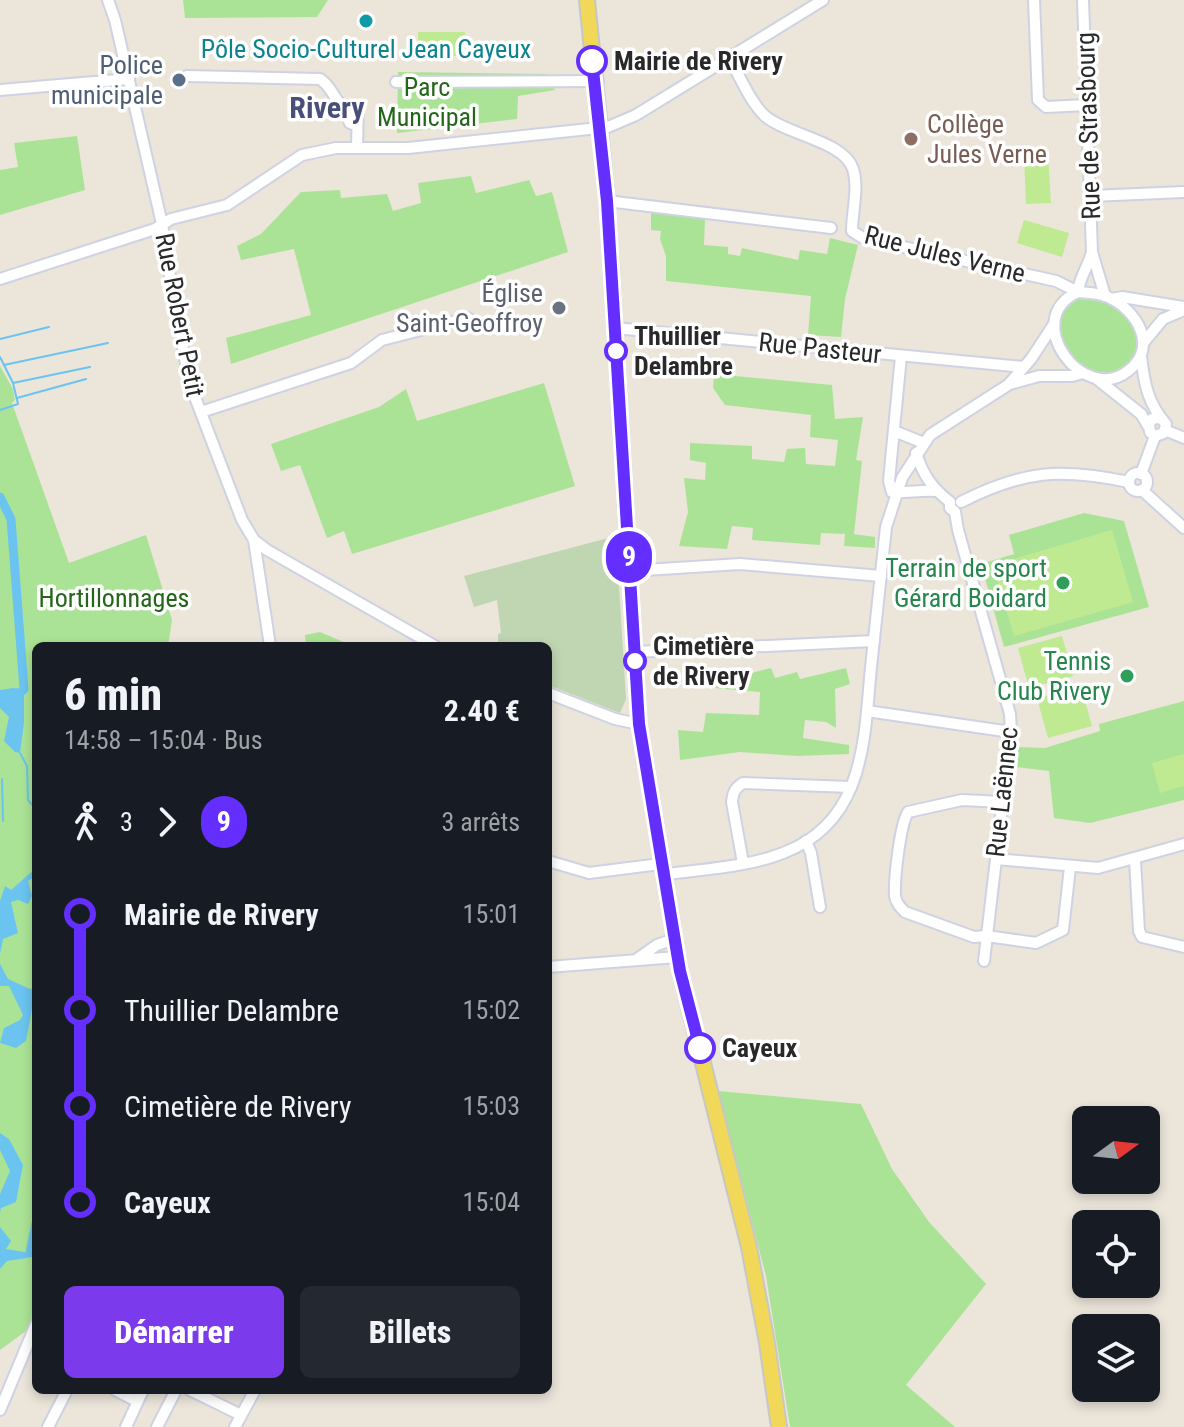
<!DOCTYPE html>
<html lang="fr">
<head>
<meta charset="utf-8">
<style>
	:root { --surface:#171b24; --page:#242831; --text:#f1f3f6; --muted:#9ea1a6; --accent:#7c3aed }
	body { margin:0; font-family:"Roboto Condensed",sans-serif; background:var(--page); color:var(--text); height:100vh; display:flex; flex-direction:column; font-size:30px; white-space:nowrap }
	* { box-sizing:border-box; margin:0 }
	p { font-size:26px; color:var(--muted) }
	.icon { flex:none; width:44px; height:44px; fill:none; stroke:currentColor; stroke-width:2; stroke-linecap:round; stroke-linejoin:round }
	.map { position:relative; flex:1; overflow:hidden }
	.panel { position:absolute; left:32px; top:642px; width:520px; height:752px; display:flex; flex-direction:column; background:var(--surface); border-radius:12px; box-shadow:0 4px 12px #0003 }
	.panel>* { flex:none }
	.badge { padding:0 16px; border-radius:26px; font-size:28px; line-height:52px }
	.needle { width:52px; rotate:75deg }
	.buttons { position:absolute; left:1072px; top:1106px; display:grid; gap:16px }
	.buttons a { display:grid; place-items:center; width:88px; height:88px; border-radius:12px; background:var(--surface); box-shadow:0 4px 12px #0003; font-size:40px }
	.map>.badge { position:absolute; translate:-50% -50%; box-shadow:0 0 0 4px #fff }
	.legs { display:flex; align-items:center; gap:12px; height:88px; padding:0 32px; font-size:26px }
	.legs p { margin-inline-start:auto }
	.headline { display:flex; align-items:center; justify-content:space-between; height:136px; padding:0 32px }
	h1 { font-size:44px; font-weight:800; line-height:60px }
	.action { display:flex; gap:16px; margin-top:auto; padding:16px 32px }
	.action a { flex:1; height:92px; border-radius:12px; background:var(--accent); color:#fff; font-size:32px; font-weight:800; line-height:92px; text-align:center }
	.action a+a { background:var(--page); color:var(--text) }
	ul { padding:0 32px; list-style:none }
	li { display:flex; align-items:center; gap:28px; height:96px; font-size:30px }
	li i { display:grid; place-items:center; width:12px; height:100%; margin:0 10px; background:currentColor }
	li i::after { content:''; width:20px; height:20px; margin:-10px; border:6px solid; border-radius:50%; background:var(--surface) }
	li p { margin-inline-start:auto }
	li:first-child i { background:linear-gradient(#0000 50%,currentColor 0) }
	li:last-child i { background:linear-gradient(currentColor 50%,#0000 0) }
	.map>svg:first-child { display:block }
	.green { fill:#abe396 }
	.cemetery { fill:#c0d5b1 }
	.pitch { fill:#bfea91 }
	.water { fill:#6bc4ef }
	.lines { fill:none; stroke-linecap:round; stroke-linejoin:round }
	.stream { stroke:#6bc4ef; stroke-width:2 }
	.canal { stroke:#6bc4ef; stroke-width:9 }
	.minor-casing { stroke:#cfd2e2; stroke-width:14 }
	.major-casing { stroke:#c7c7c7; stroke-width:18 }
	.minor { stroke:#fff; stroke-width:10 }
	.major { stroke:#f1d859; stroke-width:14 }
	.line-1-casing { stroke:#fff; stroke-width:18 }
	.line-1 { stroke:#642efe; stroke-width:12 }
	.culture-dot { fill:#0f9aa8; stroke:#fff; stroke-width:3 }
	.stop-1-dot { fill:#fff; stroke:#642efe; stroke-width:4 }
	.service-dot { fill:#5c6f8a; stroke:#fff; stroke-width:3 }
	.education-dot { fill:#8d6e63; stroke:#fff; stroke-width:3 }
	.worship-dot { fill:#6b7280; stroke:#fff; stroke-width:3 }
	.leisure-dot { fill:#2e9e5b; stroke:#fff; stroke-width:3 }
	.labels { text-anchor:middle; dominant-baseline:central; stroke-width:7; stroke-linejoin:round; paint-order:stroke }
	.culture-label { font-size:26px; fill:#0d838f; stroke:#fff }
	.stop-label { font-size:26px; font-weight:bold; fill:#292929; stroke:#fff; text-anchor:start }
	.service-label { font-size:26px; fill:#4e5e75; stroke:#fff; text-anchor:end }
	.park-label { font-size:26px; fill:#246619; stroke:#fff }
	.education-label { font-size:26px; fill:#785e54; stroke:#fff; text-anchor:start }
	.street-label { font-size:26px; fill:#292929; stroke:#fff }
	.worship-label { font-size:26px; fill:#5b616d; stroke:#fff; text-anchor:end }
	.leisure-label { font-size:26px; fill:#27864d; stroke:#fff; text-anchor:end }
	.quarter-label { font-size:30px; font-weight:bold; fill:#494f79; stroke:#fff }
</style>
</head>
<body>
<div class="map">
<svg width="1184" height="1427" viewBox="0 0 1184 1427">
	<rect width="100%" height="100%" fill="#ebe5da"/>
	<g class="green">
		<polygon points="183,0 328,0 317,17 185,18"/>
		<polygon points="398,72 547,74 555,90 518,96 517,119 397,133"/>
		<polygon points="77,136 85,190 0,215 0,170 18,167 14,143"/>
		<polygon points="471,176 476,193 529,180 536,196 552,192 568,252 231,364 226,338 311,315 294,249 241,260 237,246 261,234 301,192 340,190 341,198 387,194 393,211 421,203 418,183"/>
		<polygon points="651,211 705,218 704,245 728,247 728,254 740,256 742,248 798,260 800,250 827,254 830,238 858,245 845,299 841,337 808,335 811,296 666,281 666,256 660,239 661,231 651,230"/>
		<path d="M 1079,299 C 1106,299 1142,313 1137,347 C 1136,354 1135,358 1130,363 C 1095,401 1025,329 1079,299 Z"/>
		<polygon points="0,366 13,389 15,400 12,403 69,563 146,535 172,620 168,646 36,646 36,1311 26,1331 0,1350"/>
		<polygon points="714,374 832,385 835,419 863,417 856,460 862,461 854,534 875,537 875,548 844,546 845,534 821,533 820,545 752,540 753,528 732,526 727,549 679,546 688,512 684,478 705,480 706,463 690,460 690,443 752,446 752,459 784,462 787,449 805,448 806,464 835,466 838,440 810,437 811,415 725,405 713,388"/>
		<polygon points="544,383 575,486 352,554 344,531 327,538 300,465 281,471 271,444 379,407 406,389 417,421"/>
		<polygon points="1084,513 1124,521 1149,607 1004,647 981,564 1014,554 1009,535"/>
		<polygon points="320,632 353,646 306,646 305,635"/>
		<polygon points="746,668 748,674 771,668 775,678 797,672 800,679 846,668 850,684 835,689 836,728 826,722 805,720 803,738 849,745 849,754 797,756 740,752 680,760 678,730 703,732 706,713 759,715 760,692 714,688 705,673 720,674"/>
		<polygon points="1184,701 1184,800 1090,823 1054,818 1049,771 1016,767 1018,747 1045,748 1100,731 1099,724"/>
		<polygon points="718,1091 861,1104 892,1169 929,1222 986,1284 906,1385 955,1427 790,1427 766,1276"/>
	</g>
	<polygon class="cemetery" points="616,536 626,699 620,713 548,685 548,646 498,646 498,634 501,633 497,600 474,607 464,576"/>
	<g class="pitch">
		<polygon points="418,32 465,32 464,56 418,56"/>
		<polygon points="1048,155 1051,203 1026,204 1024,156"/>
		<polygon points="1024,220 1069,233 1062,257 1017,243"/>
		<polygon points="1112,530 1133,602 1014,636 993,565"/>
		<polygon points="1062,636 1073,676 1029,688 1018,648"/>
		<polygon points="1081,687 1092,726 1048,738 1037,698"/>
		<polygon points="1184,754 1184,786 1160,793 1152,763"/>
	</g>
	<g class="water">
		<polygon points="13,688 24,689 24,722 20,753 15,752 4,741 9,717 0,708 0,690"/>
		<polygon points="36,868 36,876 28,881 32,896 28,904 18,900 11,902 18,933 3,939 0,954 0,901 5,886 11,890"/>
		<polygon points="0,964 8,979 30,989 36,987 26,1041 16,1048 0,1043 4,1028 20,1020 23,1015 9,986 0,986"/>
		<polygon points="0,1133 9,1139 23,1165 16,1202 1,1208 0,1213 0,1194 10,1171 0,1150"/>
		<polygon points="0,1227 11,1241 6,1249 30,1253 27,1258 7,1261 0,1269"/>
	</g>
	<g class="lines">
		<g class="stream">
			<polyline points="0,339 49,327"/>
			<polyline points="0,357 13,383 18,404 0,410"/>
			<polyline points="4,365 108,343"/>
			<polyline points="13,383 90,367"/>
			<polyline points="17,398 86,379"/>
			<polyline points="20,753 27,766 28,800 34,807"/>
			<polyline points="2,779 3,821"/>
		</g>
		<g class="canal">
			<polyline points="0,497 11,519 24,689 18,695 0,695"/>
			<polyline points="30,1253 36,1223"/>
		</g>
		<g class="minor-casing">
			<g id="minor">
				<polyline points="108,0 115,20 162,224 174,303 190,384 242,520 254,540 267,550 435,646"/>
				<polyline points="1034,0 1038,100 1046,107 1087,105"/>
				<polyline points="1083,0 1092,252"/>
				<path d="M 729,58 C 740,76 750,102 765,116 C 787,135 844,141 853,169 C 859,188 852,211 852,231 L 863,238 L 1056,281 L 1078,292 C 1079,278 1088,267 1092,252 L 1105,296"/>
				<path d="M 187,76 L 320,79 C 331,86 333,97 342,106"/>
				<polyline points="396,82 598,81"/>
				<polyline points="0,90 129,79"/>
				<polyline points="357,147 358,106 342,106 350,123 357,126"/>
				<polyline points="1091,196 1184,192"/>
				<polyline points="607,201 831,228"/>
				<polyline points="0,279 155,229 171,219 227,205 302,155 336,148 408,148 608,127 636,115 823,0"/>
				<path d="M 1078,292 C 1088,293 1099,293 1108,297 C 1137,310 1159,347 1128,371 C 1083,406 1019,319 1078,292 Z"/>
				<polyline points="1112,299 1122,297 1184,307"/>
				<polyline points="615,328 1024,367"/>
				<polyline points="1144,342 1163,319 1184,310"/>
				<path d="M 901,356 L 889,481 L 892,492 C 906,493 921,490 936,491"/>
				<path d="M 1141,356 C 1144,383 1148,404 1166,424 L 1164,433 L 1155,436 L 1150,432 L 1149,424 L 1152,419 L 1158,418"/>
				<polyline points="1097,379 1141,414 1148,426"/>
				<polyline points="1010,384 1039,376 1072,376 1083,373"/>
				<polyline points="201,412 351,363 382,340 468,318"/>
				<polyline points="1165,430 1184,438"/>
				<polyline points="894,431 924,443"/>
				<path d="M 916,453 C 923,475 932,488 950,502 L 950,508 L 955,512"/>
				<circle cx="1138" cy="482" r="9"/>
				<polyline points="1141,474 1155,436"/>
				<polyline points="1142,490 1184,528"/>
				<path d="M 961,502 C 1024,470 1060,468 1129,482"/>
				<polyline points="955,512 958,530 1010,714 1011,732 984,961"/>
				<polyline points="254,540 270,646"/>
				<polyline points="629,571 740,564 881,576"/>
				<polyline points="634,652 874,641"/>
				<polyline points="548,693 615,719 639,724"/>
				<polyline points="867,711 1011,732"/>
				<path d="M 1003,802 L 962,800 L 908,812 C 900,825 894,879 895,896 C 896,903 900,907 905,912 L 974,937 L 987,936 L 1036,943 L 1063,930 L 1070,867"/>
				<polyline points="806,841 811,853 820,907"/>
				<polyline points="996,859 1098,868 1184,844"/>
				<polyline points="1135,860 1139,931 1142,937 1184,947"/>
				<polyline points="548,861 589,873 660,864"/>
				<path d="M 743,863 L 732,802 C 733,792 735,788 743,783 L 851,787"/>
				<path d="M 662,875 C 701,869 745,868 783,853 C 865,822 864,741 871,667 C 876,620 881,574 886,527 L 902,478 L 930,435 L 1008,385 L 1031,359 L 1054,324"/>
				<polyline points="637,959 657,945 674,939"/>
				<polyline points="548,967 677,957"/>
				<polyline points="115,1390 137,1401"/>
				<polyline points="190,1390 241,1415"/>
				<polyline points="0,1410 36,1324"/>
				<polyline points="48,1427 67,1390"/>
				<polyline points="126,1427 143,1390"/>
				<polyline points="157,1427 176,1390"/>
				<polyline points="235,1427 255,1390"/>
			</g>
		</g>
		<g class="major-casing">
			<polyline id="major" points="587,0 607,201 639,724 680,971 749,1247 767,1343 779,1427"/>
		</g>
		<use href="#minor" class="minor"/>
		<use href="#major" class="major"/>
	</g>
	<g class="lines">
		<g class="line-1-casing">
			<polyline id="line-1" points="592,61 607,201 639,724 680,971 700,1048"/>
		</g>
		<use href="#line-1" class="line-1"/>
	</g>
	<circle class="culture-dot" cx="366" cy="21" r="8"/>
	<g class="stop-1-dot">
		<circle cx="592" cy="61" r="14"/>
		<circle cx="616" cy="351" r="10"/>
		<circle cx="635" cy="661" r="10"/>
		<circle cx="700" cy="1048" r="14"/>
	</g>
	<circle class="service-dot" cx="179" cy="80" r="8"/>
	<circle class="education-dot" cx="911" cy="139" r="8"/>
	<circle class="worship-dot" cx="559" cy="308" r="8"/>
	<g class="leisure-dot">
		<circle cx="1063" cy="583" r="8"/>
		<circle cx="1127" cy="676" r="8"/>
	</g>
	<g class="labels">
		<g class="culture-label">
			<text x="366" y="49">Pôle Socio-Culturel Jean Cayeux</text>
		</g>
		<g class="stop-label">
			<text x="614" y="61">Mairie de Rivery</text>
			<text x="634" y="336">Thuillier<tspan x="634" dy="30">Delambre</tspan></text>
			<text x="653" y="646">Cimetière<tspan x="653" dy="30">de Rivery</tspan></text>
			<text x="722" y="1048">Cayeux</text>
		</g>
		<g class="service-label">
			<text x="163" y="65">Police<tspan x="163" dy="30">municipale</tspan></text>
		</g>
		<g class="park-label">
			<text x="427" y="87">Parc<tspan x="427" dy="30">Municipal</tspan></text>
			<text x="114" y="598">Hortillonnages</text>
		</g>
		<g class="education-label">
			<text x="927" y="124">Collège<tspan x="927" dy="30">Jules Verne</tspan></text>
		</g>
		<g class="street-label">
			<text transform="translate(1088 126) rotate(-92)">Rue de Strasbourg</text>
			<text transform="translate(945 254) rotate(14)">Rue Jules Verne</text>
			<text transform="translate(180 315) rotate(79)">Rue Robert Petit</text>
			<text transform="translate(820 348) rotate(6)">Rue Pasteur</text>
			<text transform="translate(1002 792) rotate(-84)">Rue Laënnec</text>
		</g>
		<g class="worship-label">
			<text x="543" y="293">Église<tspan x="543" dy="30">Saint-Geoffroy</tspan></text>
		</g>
		<g class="leisure-label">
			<text x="1047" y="568">Terrain de sport<tspan x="1047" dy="30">Gérard Boidard</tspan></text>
			<text x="1111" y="661">Tennis<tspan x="1111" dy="30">Club Rivery</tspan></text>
		</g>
		<g class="quarter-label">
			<text x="327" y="107">Rivery</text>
		</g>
	</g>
</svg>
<div class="buttons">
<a><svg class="needle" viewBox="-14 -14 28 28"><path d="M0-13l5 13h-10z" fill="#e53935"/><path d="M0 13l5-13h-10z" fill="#9ea1a6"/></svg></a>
<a><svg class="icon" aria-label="locate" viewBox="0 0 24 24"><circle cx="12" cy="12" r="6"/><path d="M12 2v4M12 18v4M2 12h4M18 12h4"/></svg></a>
<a><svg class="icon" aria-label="layers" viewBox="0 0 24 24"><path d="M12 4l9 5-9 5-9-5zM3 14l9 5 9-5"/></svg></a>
</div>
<b class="badge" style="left:629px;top:557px;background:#642efe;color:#fff">9</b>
<section class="panel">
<div class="headline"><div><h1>6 min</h1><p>14:58 – 15:04 · Bus</p></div><b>2.40 €</b></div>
<div class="legs"><svg class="icon" aria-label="walk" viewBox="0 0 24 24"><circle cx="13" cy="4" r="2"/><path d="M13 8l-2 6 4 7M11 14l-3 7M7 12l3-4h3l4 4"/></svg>3<svg class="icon" aria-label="forward" viewBox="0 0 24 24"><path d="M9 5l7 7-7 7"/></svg><b class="badge" style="background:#642efe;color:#fff">9</b><p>3 arrêts</p></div>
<ul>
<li><i style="color:#642efe"></i><b>Mairie de Rivery</b><p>15:01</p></li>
<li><i style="color:#642efe"></i><span>Thuillier Delambre</span><p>15:02</p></li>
<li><i style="color:#642efe"></i><span>Cimetière de Rivery</span><p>15:03</p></li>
<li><i style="color:#642efe"></i><b>Cayeux</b><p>15:04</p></li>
</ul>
<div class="action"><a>Démarrer</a><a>Billets</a></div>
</section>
</div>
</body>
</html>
